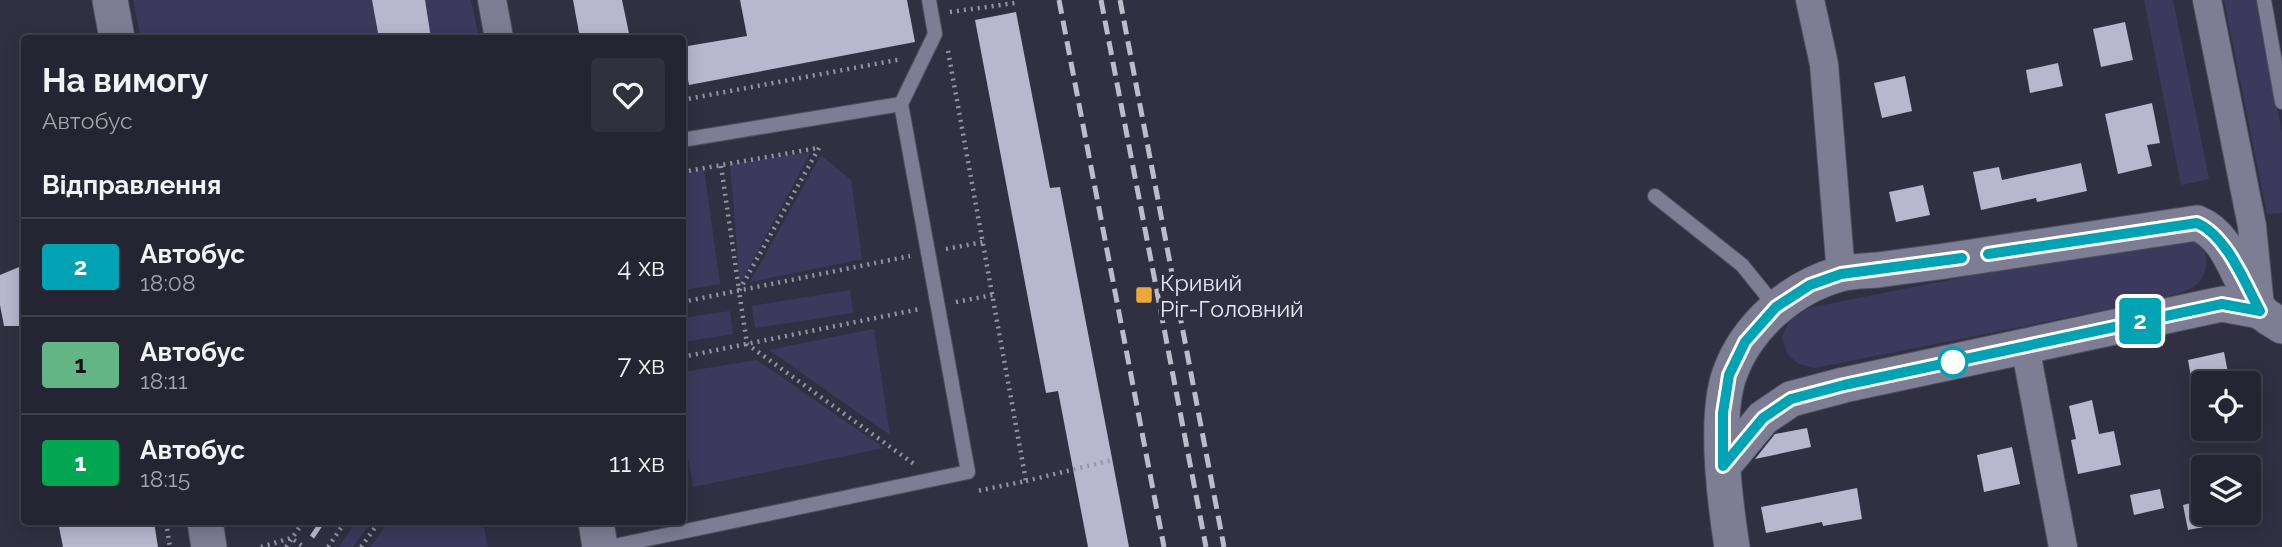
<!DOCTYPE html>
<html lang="uk">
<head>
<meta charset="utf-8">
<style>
	:root { --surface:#242432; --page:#30303e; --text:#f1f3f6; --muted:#a3a4ac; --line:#41414d }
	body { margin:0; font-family:Raleway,sans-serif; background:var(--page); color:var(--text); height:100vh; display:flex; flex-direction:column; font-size:26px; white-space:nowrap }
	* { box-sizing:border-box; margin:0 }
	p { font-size:23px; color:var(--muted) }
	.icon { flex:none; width:38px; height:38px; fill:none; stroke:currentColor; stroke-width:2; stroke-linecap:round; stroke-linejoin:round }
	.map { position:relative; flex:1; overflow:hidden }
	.side { position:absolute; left:21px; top:35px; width:665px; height:490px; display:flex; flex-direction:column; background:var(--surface); border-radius:7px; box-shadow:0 4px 18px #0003,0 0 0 2px var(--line) }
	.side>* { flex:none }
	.badge { padding:0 14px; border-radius:5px; font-size:24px; line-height:46px }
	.buttons { position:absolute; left:2191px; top:371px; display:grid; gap:14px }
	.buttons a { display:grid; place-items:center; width:70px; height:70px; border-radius:7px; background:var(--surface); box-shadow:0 4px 18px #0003,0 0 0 2px var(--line); font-size:35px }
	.map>.badge { position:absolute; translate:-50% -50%; box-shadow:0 0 0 4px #fff }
	h2 { padding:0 21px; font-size:26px; line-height:63px }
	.round { display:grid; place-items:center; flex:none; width:74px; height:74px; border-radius:7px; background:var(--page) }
	.overview { display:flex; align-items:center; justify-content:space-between; height:119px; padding:0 21px }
	h1 { font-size:33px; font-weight:700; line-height:52px }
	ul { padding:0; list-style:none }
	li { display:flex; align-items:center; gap:21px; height:98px; padding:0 21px; border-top:2px solid var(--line) }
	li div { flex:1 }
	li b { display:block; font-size:26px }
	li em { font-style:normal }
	li .badge { min-width:77px; font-weight:700; text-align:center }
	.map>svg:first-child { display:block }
	.green { fill:#3b3a5d }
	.building { fill:#b7b7ce }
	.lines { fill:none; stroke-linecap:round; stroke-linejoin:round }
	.service-casing { stroke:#4e4f5e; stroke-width:16 }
	.minor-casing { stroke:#4e4f5e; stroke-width:30 }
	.tertiary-casing { stroke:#4e4f5e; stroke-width:37 }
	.path { stroke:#9495a3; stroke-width:4.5; stroke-dasharray:2 5; stroke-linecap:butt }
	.service { stroke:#7d7d93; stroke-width:14 }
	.minor { stroke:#7d7d93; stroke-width:28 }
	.tertiary { stroke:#7d7d93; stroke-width:35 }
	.rail { stroke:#bcbdcb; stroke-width:5; stroke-dasharray:14 7; stroke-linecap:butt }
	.line-casing { stroke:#fff; stroke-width:16 }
	.line { stroke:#00a3b4; stroke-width:10 }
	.poi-dot { fill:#eda83b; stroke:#303042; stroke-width:2.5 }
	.stop-dot { fill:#fff; stroke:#00a3b4; stroke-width:3.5 }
	.labels { text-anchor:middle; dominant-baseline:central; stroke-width:7; stroke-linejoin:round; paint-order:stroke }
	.poi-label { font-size:23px; fill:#e9eaf6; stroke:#303042; text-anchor:start }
</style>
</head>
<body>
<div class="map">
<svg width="2282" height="547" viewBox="0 0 2282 547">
	<rect width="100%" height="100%" fill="#303042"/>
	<g class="green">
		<polygon points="133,0 471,0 479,38 141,38"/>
		<polygon points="2144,0 2173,0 2209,179 2181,185"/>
		<polygon points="2224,0 2256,0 2282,133 2282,213 2267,214"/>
		<polygon points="811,152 740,284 730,164"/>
		<polygon points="821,155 851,180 862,259 750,282"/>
		<polygon points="704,169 720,284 683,290 683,172"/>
		<path d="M 2160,238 C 2170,238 2185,237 2194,241 C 2211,248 2209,274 2197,284 C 2189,291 2175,294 2165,298 L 1815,368 L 1798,364 L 1787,353 L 1782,337 L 1789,321 L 1808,308 Z"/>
		<polygon points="850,290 853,313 755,328 752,306"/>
		<polygon points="730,311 733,334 683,342 683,318"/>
		<polygon points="874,329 890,435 769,350 873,329"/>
		<polygon points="757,360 884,448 693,487 686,445 683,445 683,372"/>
		<polygon points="356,522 371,522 353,547 339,547"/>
		<polygon points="389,522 483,522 488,547 370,547"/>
	</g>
	<g class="building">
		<polygon points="372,0 425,0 431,38 379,38"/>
		<polygon points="573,0 622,0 630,38 580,38"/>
		<polygon points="740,0 907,0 915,42 689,85 682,47 747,36"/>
		<polygon points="1016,12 1050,188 1060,187 1129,547 1088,547 1058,391 1046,393 975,20"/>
		<polygon points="2125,22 2133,60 2101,67 2093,29"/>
		<polygon points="2058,63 2063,86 2030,93 2026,70"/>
		<polygon points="1905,76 1912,111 1882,118 1874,83"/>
		<polygon points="2152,103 2160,143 2147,145 2152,166 2118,174 2105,114"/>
		<polygon points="2081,163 2087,191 2037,202 2036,198 1981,210 1973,172 1999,167 2002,180"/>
		<polygon points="1923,185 1930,215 1896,222 1889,192"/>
		<polygon points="24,265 24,326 4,326 0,305 0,275"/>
		<polygon points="2224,352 2230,383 2192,383 2188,360"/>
		<polygon points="2092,400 2099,434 2114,431 2121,465 2078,474 2071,440 2076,439 2069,406"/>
		<polygon points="1807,428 1811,447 1755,459 1775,434"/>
		<polygon points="2012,447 2020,484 1984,492 1977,455"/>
		<polygon points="1857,488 1862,519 1823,526 1822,522 1766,533 1761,507"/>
		<polygon points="2160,489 2164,508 2134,515 2130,495"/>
		<polygon points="2203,500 2203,513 2206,513 2209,526 2188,530 2183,505"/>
		<polygon points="58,522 154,522 158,547 63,547"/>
	</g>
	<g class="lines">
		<g class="service-casing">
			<g id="service">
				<polyline points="2264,0 2282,102"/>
				<polyline points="682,140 901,104"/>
				<polyline points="1655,196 1742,265 1776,307"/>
				<polyline points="609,547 968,472 901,104 935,34 929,0"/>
			</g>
		</g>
		<g class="minor-casing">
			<g id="minor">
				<polyline points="492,0 499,38"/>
				<polyline points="1810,0 1824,64 1841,274"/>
				<polyline points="2207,0 2252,226 2260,307"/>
				<polyline points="2025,346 2063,547"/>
			</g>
		</g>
		<g class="tertiary-casing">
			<g id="tertiary">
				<polyline points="110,0 117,38"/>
				<polyline points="1723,466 1763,418 1791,399 1844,385 2222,304 2260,311"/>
				<polyline points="205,522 209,547"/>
				<polyline points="596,522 600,547"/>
				<path d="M 1732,547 C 1725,502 1714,416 1730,373 C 1747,326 1792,287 1840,274 C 1852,271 1865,271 1877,270 C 1900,267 1923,264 1945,261 C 2029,248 2113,235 2197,223 C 2233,238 2237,283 2260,310 C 2265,317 2275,321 2282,326"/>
			</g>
		</g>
		<g class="path">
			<polyline points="950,12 1015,3"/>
			<polyline points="948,51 1026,481 977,491"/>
			<polyline points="682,100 902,59"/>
			<polyline points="819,148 739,291 747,344 914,464"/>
			<polyline points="721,166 739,290"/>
			<polyline points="682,172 818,148"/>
			<polyline points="946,249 983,242"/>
			<polyline points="682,302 910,256"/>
			<polyline points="956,302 993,295"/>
			<polyline points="682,357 920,309"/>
			<polyline points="1026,481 1112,460"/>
			<polyline points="166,522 170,547"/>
			<polyline points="261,547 291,538 304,547"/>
			<polyline points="286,547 303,522"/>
			<polyline points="328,547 345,522"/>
			<polyline points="361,547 379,522"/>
		</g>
		<use href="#service" class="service"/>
		<use href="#minor" class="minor"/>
		<use href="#tertiary" class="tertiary"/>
		<g class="rail">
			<polyline points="1059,0 1164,547"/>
			<polyline points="1101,0 1206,547"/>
			<polyline points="1120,0 1224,547"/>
			<polyline points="312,537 322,522"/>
		</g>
	</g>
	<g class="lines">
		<g class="line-casing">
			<path id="line" d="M 1962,258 L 1841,274 L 1810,285 L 1776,307 L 1745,342 L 1729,375 L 1723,413 L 1723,466 L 1763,418 L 1791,399 L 1844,385 L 2222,304 L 2260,311 C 2245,283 2227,236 2197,223 L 1988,254"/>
		</g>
		<use href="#line" class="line"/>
	</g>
	<rect class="poi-dot" x="1135" y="286" width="18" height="18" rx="3.5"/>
	<circle class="stop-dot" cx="1953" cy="362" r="14"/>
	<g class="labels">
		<g class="poi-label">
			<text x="1160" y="282">Кривий<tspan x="1160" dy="26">Ріг-Головний</tspan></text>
		</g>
	</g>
</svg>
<div class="buttons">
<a><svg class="icon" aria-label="locate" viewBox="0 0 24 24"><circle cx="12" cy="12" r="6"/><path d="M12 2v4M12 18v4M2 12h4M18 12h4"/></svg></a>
<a><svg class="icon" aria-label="layers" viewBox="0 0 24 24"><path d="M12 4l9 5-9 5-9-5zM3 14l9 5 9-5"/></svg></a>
</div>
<b class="badge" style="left:2140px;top:321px;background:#00a3b4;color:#fff">2</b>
<section class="side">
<div class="overview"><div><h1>На вимогу</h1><p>Автобус</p></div><a class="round"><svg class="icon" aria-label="heart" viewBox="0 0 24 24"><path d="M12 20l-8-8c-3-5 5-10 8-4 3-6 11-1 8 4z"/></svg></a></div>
<h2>Відправлення</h2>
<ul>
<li><span class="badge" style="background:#00a3b4;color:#fff">2</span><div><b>Автобус</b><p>18:08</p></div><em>4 хв</em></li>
<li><span class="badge" style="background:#64b586;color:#111">1</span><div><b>Автобус</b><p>18:11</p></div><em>7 хв</em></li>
<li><span class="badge" style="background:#00a651;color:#fff">1</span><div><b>Автобус</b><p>18:15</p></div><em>11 хв</em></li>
</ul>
</section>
</div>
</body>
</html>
